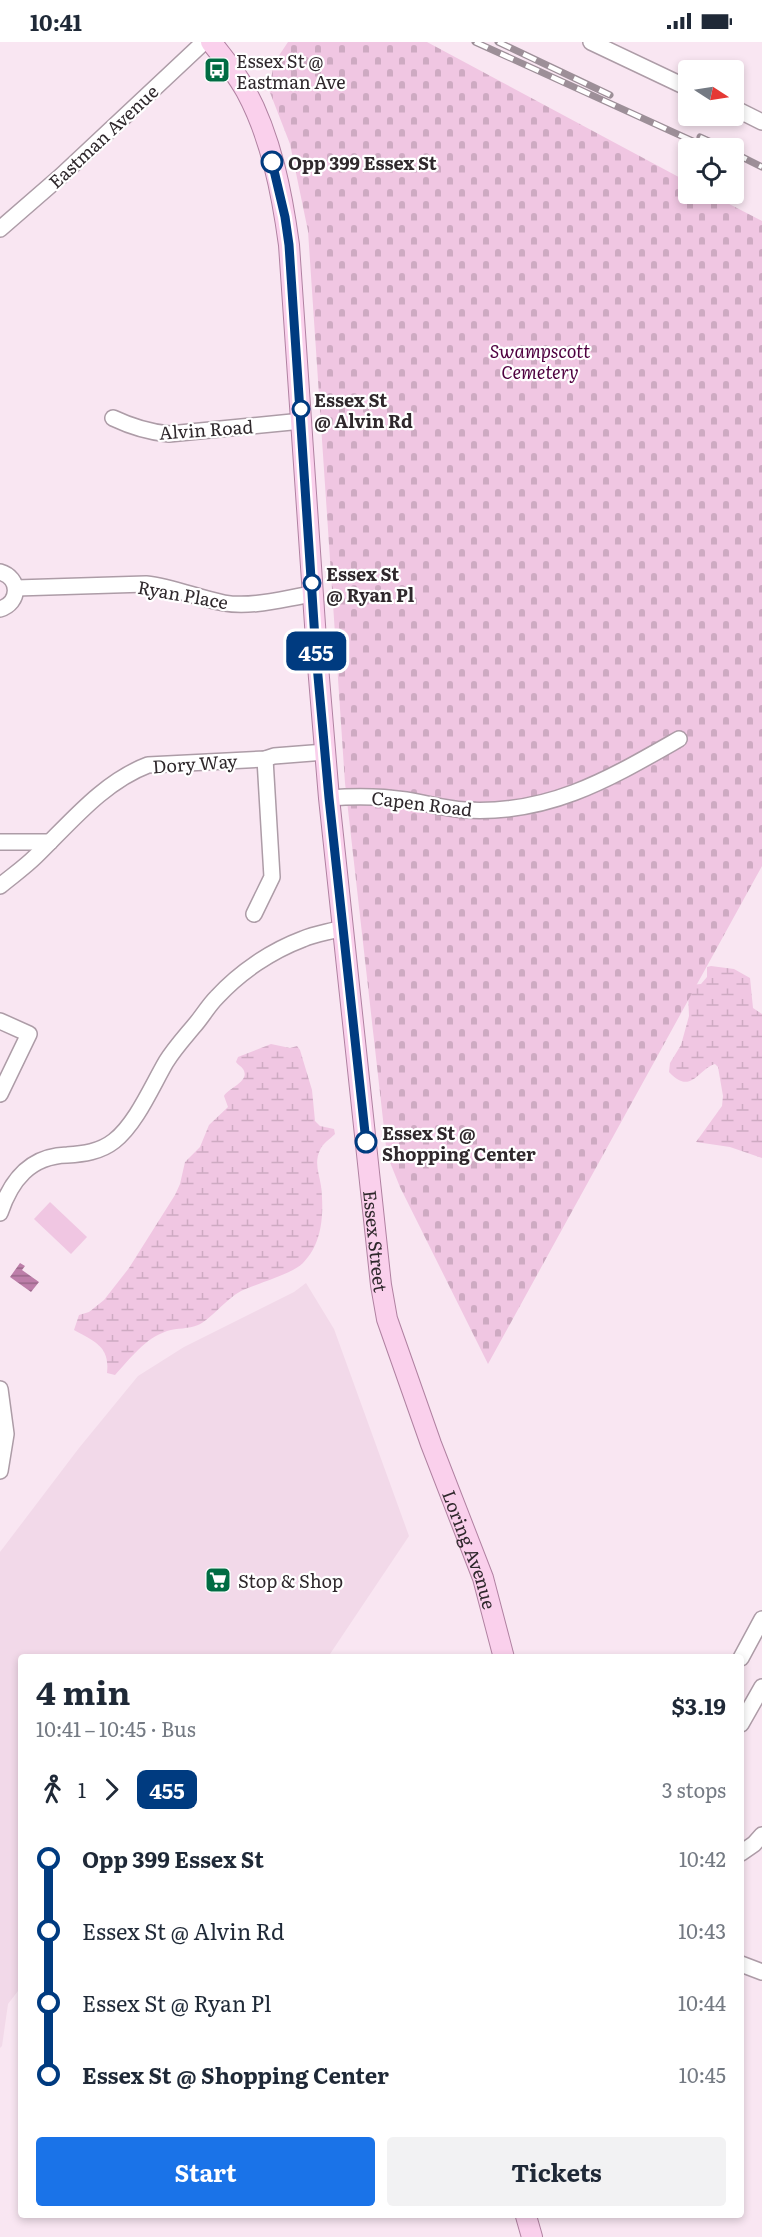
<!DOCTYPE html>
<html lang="en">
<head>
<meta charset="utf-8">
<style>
	:root { --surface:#fff; --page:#f2f2f3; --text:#1f2937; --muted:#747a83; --accent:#1a73e8 }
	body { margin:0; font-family:Literata,serif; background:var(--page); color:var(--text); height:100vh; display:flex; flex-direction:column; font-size:22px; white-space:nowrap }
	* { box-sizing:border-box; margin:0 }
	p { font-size:20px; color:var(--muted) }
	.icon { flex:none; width:33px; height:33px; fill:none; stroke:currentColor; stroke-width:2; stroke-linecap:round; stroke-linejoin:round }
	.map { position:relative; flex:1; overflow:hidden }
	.panel { position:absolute; left:18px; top:1612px; width:726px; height:564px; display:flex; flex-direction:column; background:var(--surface); border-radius:6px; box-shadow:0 3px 9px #0003 }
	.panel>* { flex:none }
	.badge { padding:0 12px; border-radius:9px; font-size:21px; line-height:39px }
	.needle { width:39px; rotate:102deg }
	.buttons { position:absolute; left:678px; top:18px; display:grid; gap:12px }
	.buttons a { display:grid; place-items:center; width:66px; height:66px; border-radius:6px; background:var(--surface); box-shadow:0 3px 9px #0003; font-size:30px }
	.map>.badge { position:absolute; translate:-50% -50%; box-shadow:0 0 0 3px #fff }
	.legs { display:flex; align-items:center; gap:9px; height:66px; padding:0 18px; font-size:20px }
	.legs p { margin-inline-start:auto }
	.summary { display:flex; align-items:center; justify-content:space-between; height:102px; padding:0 18px }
	h1 { font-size:33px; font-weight:700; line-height:45px }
	.button { display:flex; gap:12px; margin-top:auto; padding:12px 18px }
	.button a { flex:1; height:69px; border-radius:6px; background:var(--accent); color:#fff; font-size:24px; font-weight:700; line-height:69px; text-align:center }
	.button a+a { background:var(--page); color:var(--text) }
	ul { padding:0 18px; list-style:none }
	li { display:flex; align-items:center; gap:21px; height:72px; font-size:22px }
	li i { display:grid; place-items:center; width:9px; height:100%; margin:0 8px; background:currentColor }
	li i::after { content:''; width:15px; height:15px; margin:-8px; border:4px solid; border-radius:50%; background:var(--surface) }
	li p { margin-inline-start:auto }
	li:first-child i { background:linear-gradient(#0000 50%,currentColor 0) }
	li:last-child i { background:linear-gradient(currentColor 50%,#0000 0) }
	.status { display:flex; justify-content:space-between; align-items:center; height:42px; padding:0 30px; background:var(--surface); direction:ltr }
	.status svg { height:16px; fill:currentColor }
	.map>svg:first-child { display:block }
	.built { fill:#f2d9e9 }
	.wetland { fill:url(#wetland-marsh) }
	.cemetery { fill:url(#cemetery-stones) }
	.pitch { fill:#f0c6e2 }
	.water { fill:url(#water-rules) }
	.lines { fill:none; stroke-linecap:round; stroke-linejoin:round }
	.minor-casing { stroke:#ad9ca7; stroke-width:18 }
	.major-casing { stroke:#b081a1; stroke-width:22 }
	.minor { stroke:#fff; stroke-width:15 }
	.major { stroke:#fad0ec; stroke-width:20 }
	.rail-casing { stroke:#9d8f98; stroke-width:7 }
	.rail { stroke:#fff; stroke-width:4.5; stroke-dasharray:14; stroke-linecap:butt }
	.line-1-casing { stroke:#fff; stroke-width:14 }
	.line-1 { stroke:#003b80; stroke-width:9 }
	.stop-1-dot { fill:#fff; stroke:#003b80; stroke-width:3 }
	.labels { text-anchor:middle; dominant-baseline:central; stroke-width:4.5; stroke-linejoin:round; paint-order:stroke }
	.poi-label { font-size:18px; fill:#2f282c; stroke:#fff; text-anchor:start }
	.street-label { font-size:18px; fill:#2f282c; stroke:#fff }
	.stop-label { font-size:18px; font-weight:bold; fill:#2f282c; stroke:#fff; text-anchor:start }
	.park-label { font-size:18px; font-style:italic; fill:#4f0040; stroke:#fff }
</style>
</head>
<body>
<div class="status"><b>10:41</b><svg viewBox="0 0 49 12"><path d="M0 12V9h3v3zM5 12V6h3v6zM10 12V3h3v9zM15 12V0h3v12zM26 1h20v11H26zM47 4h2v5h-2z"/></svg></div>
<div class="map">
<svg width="762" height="2195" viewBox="0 0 762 2195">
	<defs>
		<pattern id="wetland-marsh" width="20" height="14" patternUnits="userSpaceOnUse" patternTransform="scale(1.5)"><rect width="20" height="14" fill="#f0c6e2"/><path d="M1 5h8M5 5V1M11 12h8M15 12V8" fill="none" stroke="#ceaac2"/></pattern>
		<pattern id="cemetery-stones" width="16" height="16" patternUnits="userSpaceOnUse" patternTransform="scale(1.5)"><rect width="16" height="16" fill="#f0c6e2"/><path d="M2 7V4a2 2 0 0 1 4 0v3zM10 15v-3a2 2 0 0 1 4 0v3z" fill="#ceaac2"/></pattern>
		<pattern id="water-rules" width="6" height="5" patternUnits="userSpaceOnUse" patternTransform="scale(1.5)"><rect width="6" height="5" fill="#bd7ea9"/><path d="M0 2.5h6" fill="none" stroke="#9a678a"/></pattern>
	</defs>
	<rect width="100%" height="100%" fill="#f9e6f2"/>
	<polygon class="built" points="306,1241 334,1287 409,1494 328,1615 21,1616 21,1945 8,1962 2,2004 0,2006 0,1510 79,1406 138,1334 184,1305 294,1250"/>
	<g class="wetland">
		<path d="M 711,924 L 734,927 L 750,936 L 753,966 L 762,972 L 762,1116 L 730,1105 L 696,1100 L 722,1064 L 723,1054 L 718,1025 L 715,1022 C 698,1027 691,1054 669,1030 L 670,1021 L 681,1003 L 689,974 L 688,951 L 690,943 L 701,942 L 707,935 L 707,925 Z"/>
		<path d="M 271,1002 L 290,1006 L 297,1004 L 300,1008 L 312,1048 L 315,1079 L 320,1084 L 334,1087 L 335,1092 C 330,1097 323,1101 320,1108 C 314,1121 319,1131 321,1144 C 324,1170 323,1201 303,1221 C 290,1233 258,1241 241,1249 C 226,1257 210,1278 198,1283 C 189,1287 177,1286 167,1289 C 144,1297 131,1316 115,1333 L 107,1331 C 110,1304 95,1300 74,1288 L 79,1273 L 89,1270 L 104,1258 L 129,1226 L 175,1153 L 180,1142 L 185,1120 L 200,1105 L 209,1083 L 228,1065 L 224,1054 C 229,1046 251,1039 243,1027 C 241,1024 238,1023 236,1020 L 238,1015 Z"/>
	</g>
	<polygon class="cemetery" points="288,0 427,0 688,140 688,152 710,152 762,179 762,824 488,1322 400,1145 387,1113 345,741 308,189 290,102 269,48 274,21"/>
	<polygon class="pitch" points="50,1160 87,1195 71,1212 34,1177"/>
	<polygon class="water" points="20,1221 25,1224 22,1228 39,1240 31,1250 10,1235"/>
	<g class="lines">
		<g class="minor-casing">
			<g id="minor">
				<polyline points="591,0 688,46"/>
				<polyline points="734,66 762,80"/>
				<polyline points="0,187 61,134 204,0"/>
				<path d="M 113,376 C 132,385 148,390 169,392 L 302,379"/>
				<path d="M 0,530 C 21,536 20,561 0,567"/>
				<path d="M 16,546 L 146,542 C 173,545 198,556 224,561 C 253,566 285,556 313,552"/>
				<path d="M 329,756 C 355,754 380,754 406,758 C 426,761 445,767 465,768 C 549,773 609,737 679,697"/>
				<polyline points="0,800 50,800"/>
				<path d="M 0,844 C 12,834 25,825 36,814 C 70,781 103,740 148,723 L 265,717 L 274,714 L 325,710"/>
				<polyline points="254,872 272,835 265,717"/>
				<polyline points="0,979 29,992 0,1052"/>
				<path d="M 0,1171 C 11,1138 30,1114 67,1113 C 83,1112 100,1110 114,1099 C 136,1082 152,1044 166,1020 C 174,1007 184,996 194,984 C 202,975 208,964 217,955 C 240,930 271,909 303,897 C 315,892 329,890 342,886"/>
				<polyline points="0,1347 6,1392 0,1429"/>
				<polyline points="741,1616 762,1577"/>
				<polyline points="741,1682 762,1645"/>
				<polyline points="741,1811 754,1802 762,1793"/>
				<polyline points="741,1922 762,1930"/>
			</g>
		</g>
		<g class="major-casing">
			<g id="major">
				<path id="s1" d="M 211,0 C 224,16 236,31 246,49 C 271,95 282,151 289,203 L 317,612 L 329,756 L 381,1243 L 387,1277 L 431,1402 L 483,1536 L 504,1616"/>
				<polyline points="526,2174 532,2195"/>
			</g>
		</g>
		<use href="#minor" class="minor"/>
		<use href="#major" class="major"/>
		<g class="rail-casing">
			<g id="rail">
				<polyline points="475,0 708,106"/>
				<polyline points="498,0 610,53"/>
				<polyline points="700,95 724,106"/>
				<polyline points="734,111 762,125"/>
			</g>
		</g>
		<use href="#rail" class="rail"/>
	</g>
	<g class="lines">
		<g class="line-1-casing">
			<polyline id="line-1" points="272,120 285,175 289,203 316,612 329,756 366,1100"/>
		</g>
		<use href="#line-1" class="line-1"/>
	</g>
	<defs>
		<g id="bus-square" transform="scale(1.35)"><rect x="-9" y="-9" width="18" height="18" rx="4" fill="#006c43" stroke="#fff"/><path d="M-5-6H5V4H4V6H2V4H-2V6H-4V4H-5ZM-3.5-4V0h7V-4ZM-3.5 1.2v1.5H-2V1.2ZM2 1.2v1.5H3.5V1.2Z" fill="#fff"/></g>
		<g id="supermarket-square" transform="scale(1.35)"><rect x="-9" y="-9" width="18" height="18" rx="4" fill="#006c43" stroke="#fff"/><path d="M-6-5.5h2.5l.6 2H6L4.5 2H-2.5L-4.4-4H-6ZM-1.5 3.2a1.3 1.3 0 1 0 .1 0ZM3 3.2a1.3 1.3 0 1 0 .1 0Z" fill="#fff"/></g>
	</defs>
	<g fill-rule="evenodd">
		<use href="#bus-square" x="217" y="28"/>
		<use href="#supermarket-square" x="218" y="1538"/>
	</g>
	<g class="stop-1-dot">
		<circle cx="272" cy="120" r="10"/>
		<circle cx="301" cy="367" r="8"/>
		<circle cx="312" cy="541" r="8"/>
		<circle cx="366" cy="1100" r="10"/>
	</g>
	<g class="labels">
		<g class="poi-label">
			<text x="236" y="18">Essex St @<tspan x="236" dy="21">Eastman Ave</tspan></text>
			<text x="238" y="1538">Stop &amp; Shop</text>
		</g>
		<g class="street-label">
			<text transform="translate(103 94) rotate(-43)">Eastman Avenue</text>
			<text transform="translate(206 387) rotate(-4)">Alvin Road</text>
			<text transform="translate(183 552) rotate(10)">Ryan Place</text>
			<text transform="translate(195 721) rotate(-4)">Dory Way</text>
			<text transform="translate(422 761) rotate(7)">Capen Road</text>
			<text stroke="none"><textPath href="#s1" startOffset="1221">Essex Street</textPath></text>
			<text stroke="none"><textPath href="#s1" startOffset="1545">Loring Avenue</textPath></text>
		</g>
		<g class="stop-label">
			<text x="288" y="120">Opp 399 Essex St</text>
			<text x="314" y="357">Essex St<tspan x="314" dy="21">@ Alvin Rd</tspan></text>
			<text x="326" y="531">Essex St<tspan x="326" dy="21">@ Ryan Pl</tspan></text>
			<text x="382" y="1090">Essex St @<tspan x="382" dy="21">Shopping Center</tspan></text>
		</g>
		<g class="park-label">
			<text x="540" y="308">Swampscott<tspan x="540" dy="21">Cemetery</tspan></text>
		</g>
	</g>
</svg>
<div class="buttons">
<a><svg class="needle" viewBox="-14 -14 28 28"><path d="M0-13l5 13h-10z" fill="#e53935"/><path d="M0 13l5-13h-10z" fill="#747a83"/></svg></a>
<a><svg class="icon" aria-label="locate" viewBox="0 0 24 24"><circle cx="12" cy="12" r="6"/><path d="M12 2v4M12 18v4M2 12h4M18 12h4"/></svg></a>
</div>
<b class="badge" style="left:316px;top:609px;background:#003b80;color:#fff">455</b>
<section class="panel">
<div class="summary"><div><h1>4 min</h1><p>10:41 – 10:45 · Bus</p></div><b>$3.19</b></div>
<div class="legs"><svg class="icon" aria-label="walk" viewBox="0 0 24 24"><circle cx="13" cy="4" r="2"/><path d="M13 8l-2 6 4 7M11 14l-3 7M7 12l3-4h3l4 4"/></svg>1<svg class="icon" aria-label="forward" viewBox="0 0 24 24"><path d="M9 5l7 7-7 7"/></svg><b class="badge" style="background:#003b80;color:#fff">455</b><p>3 stops</p></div>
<ul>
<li><i style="color:#003b80"></i><b>Opp 399 Essex St</b><p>10:42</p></li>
<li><i style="color:#003b80"></i><span>Essex St @ Alvin Rd</span><p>10:43</p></li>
<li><i style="color:#003b80"></i><span>Essex St @ Ryan Pl</span><p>10:44</p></li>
<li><i style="color:#003b80"></i><b>Essex St @ Shopping Center</b><p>10:45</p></li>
</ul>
<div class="button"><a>Start</a><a>Tickets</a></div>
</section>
</div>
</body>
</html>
